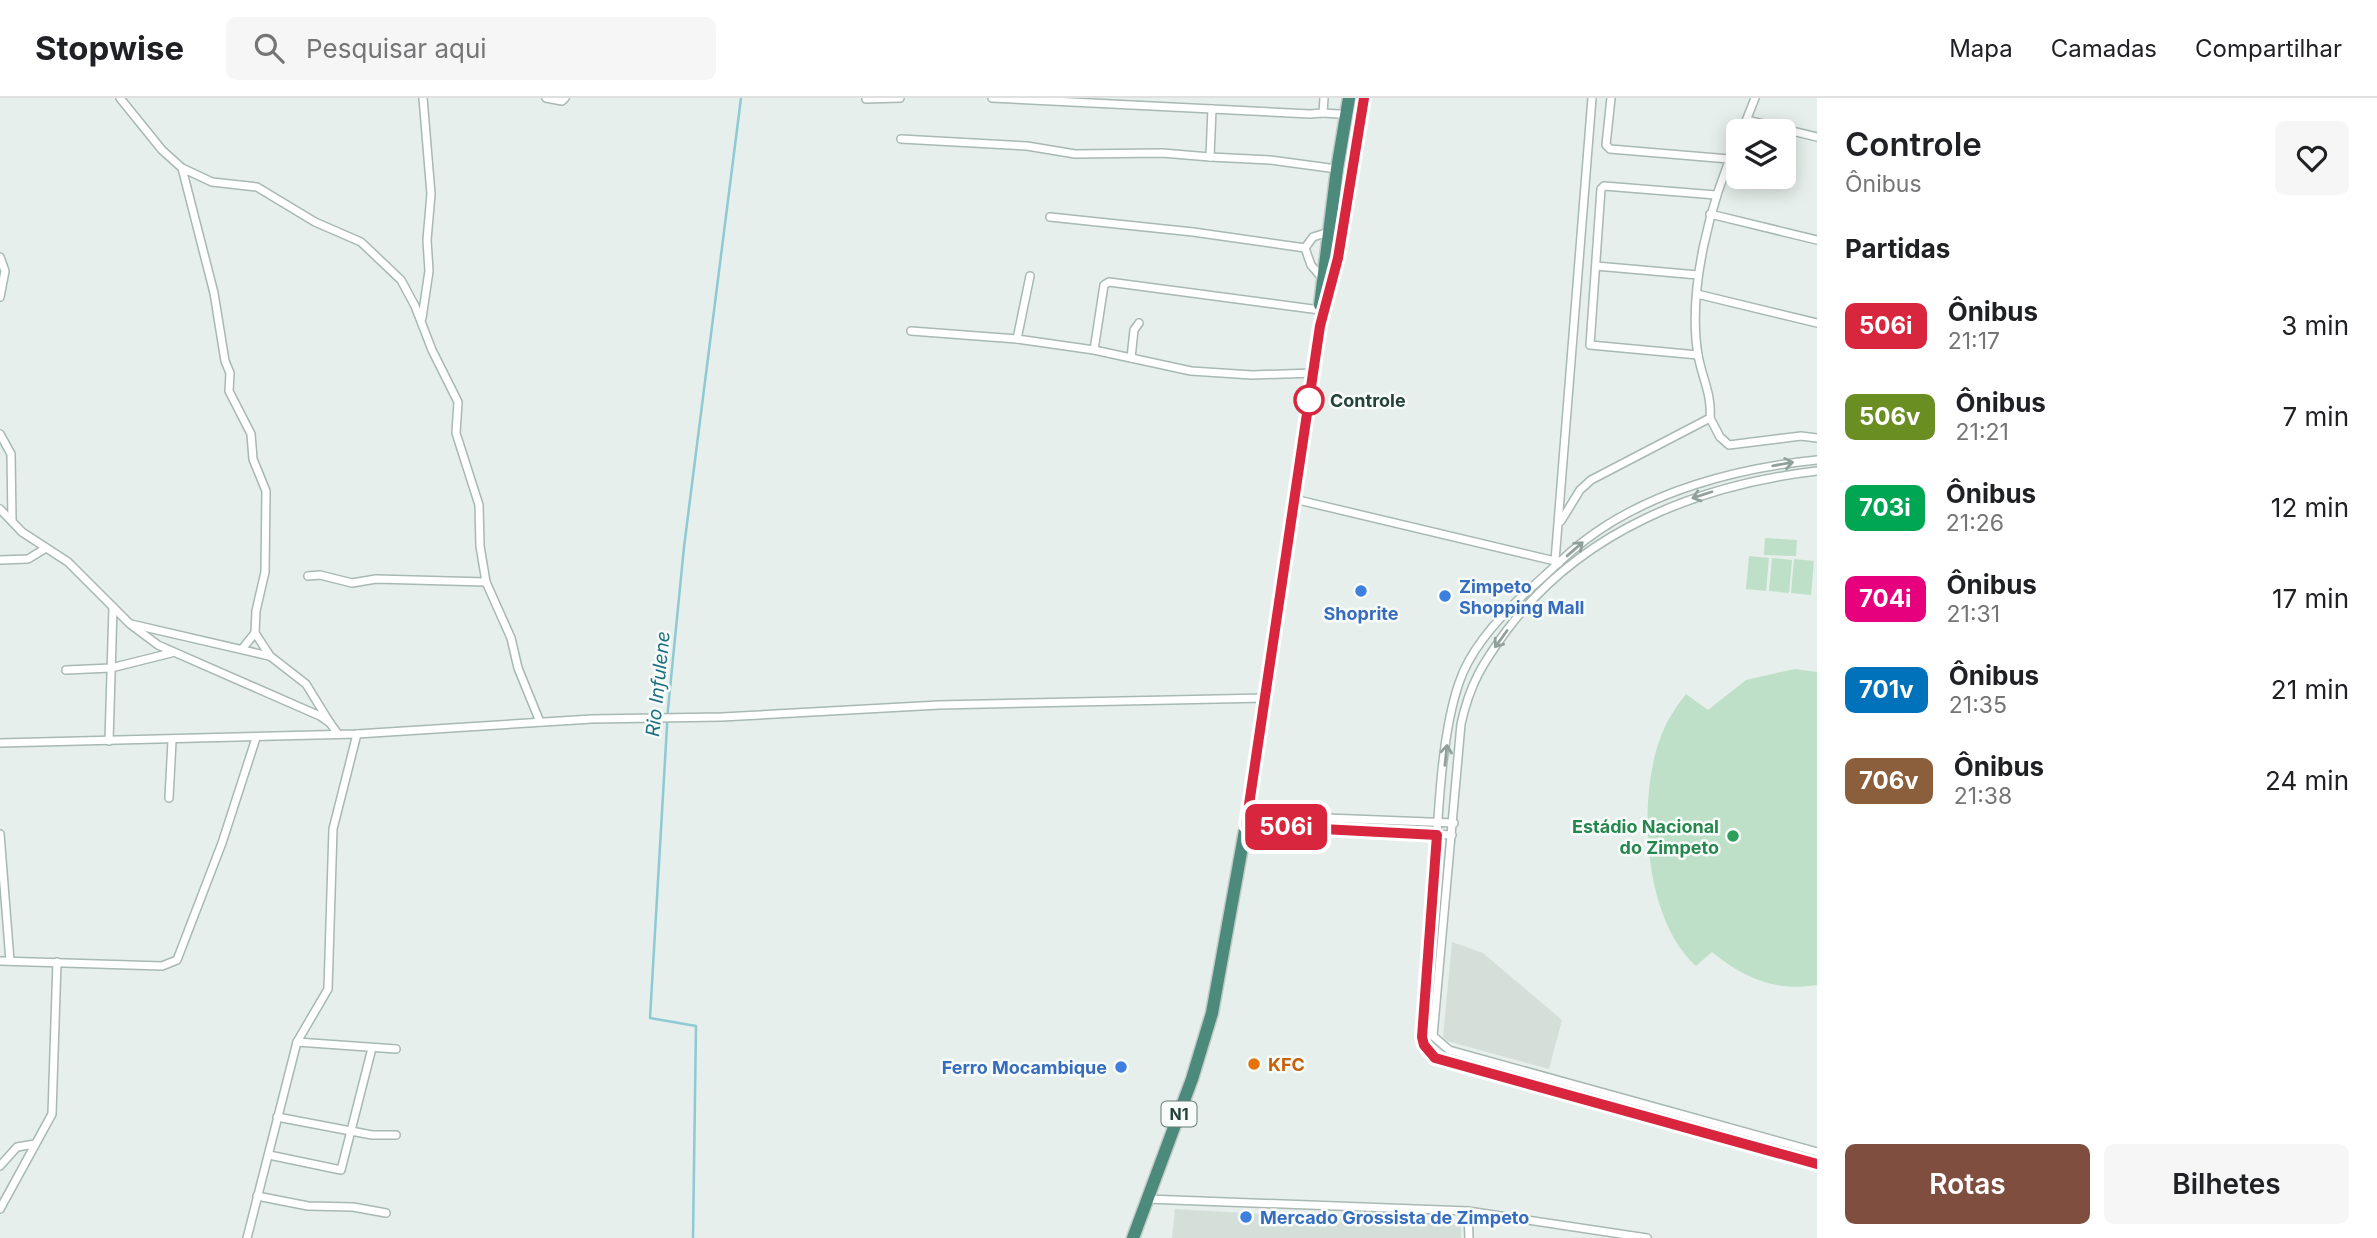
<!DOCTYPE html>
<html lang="pt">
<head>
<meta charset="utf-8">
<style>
	:root { --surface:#fff; --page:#f6f6f6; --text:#202124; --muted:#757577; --line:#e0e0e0; --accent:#7f4e3f }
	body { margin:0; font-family:Inter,sans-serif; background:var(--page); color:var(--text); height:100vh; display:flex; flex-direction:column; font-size:26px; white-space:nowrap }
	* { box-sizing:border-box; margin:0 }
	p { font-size:23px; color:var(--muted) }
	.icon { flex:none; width:38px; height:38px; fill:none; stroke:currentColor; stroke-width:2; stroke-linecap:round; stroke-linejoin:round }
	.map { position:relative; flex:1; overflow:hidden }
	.sheet { display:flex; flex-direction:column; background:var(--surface); width:560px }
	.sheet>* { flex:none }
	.badge { padding:0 14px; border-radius:10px; font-size:24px; line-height:46px }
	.fabs { position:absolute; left:1726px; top:21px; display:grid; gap:14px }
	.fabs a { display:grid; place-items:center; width:70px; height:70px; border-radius:10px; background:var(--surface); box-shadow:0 4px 18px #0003; font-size:35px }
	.map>.badge { position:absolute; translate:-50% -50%; box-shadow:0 0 0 4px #fff }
	h2 { padding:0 28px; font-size:26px; line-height:63px }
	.round { display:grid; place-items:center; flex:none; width:74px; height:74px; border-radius:10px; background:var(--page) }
	.overview { display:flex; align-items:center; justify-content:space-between; height:119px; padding:0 28px }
	h1 { font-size:33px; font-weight:600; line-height:52px }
	.button { display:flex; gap:14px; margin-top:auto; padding:14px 28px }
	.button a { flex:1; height:80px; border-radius:10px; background:var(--accent); color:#fff; font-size:28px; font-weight:600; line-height:80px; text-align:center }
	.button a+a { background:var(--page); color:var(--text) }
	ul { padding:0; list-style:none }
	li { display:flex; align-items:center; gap:21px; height:91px; padding:0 28px }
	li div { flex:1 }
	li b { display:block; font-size:26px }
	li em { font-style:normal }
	li .badge { min-width:77px; font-weight:700; text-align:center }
	header { display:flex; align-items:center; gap:42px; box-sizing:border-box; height:98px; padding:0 35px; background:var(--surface); border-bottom:2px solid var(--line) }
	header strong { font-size:33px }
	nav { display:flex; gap:38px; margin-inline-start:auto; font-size:24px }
	.search { width:490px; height:63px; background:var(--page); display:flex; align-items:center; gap:18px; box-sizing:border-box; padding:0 24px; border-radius:10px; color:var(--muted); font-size:26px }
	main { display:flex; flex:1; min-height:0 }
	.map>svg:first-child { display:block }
	.built { fill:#d4dfda }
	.green { fill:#bfe0c8 }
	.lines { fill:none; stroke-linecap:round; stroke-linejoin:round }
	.stream { stroke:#8ec9d4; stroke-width:2.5 }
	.minor-casing { stroke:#a8b8b2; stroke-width:10 }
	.trunk-casing { stroke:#c2cac8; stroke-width:15 }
	.minor { stroke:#fff; stroke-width:7 }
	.trunk { stroke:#4c8a7c; stroke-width:12 }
	.oneway { stroke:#92a09c }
	.line-casing { stroke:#fff; stroke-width:16 }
	.line { stroke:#d7263d; stroke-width:10 }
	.stop-dot { fill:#fff; stroke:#d7263d; stroke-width:3.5 }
	.shop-dot { fill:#3f7fe0; stroke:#f7fbf9; stroke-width:2.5 }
	.leisure-dot { fill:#2e9e5b; stroke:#f7fbf9; stroke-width:2.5 }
	.food-dot { fill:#e8710a; stroke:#f7fbf9; stroke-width:2.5 }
	.labels { text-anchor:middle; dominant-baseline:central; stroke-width:5; stroke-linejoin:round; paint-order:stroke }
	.shield { fill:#f7fbf9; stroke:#637a73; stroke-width:2 }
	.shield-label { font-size:16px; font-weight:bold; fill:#24423a }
	.stop-label { font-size:18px; font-weight:bold; fill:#24423a; stroke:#f7fbf9; text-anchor:start }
	.shop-label { font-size:18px; font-weight:bold; fill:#366cbe; stroke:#f7fbf9; text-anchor:start }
	.leisure-label { font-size:18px; font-weight:bold; fill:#27864d; stroke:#f7fbf9; text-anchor:end }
	.food-label { font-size:18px; font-weight:bold; fill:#c56008; stroke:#f7fbf9; text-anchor:start }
	.water-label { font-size:19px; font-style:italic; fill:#1c6f80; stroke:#f7fbf9 }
</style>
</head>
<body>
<header>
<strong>Stopwise</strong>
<div class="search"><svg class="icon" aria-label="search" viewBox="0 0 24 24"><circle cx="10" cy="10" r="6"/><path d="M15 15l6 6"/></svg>Pesquisar aqui</div>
<nav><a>Mapa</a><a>Camadas</a><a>Compartilhar</a></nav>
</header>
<main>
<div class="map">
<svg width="1817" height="1140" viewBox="0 0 1817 1140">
	<rect width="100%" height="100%" fill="#e6efeb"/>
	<g class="built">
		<polygon points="1452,844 1483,855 1562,922 1549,971 1447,943 1443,939"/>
		<polygon points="1175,1111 1461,1127 1461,1140 1172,1140"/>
	</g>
	<g class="green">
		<polygon points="1765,440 1797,442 1796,458 1764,457"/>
		<polygon points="1749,458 1769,460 1766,493 1746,491"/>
		<polygon points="1772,460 1792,462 1789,495 1769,493"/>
		<polygon points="1794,461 1814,463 1811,497 1791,495"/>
		<path d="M 1795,571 L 1817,574 L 1817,887 C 1775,894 1744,880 1712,854 L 1696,868 C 1643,821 1637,701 1661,638 C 1667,622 1676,609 1686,596 L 1708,612 L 1746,582 Z"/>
	</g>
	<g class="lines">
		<polyline class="stream" points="693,1140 696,928 650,920 668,611 684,449 741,0"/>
		<g class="minor-casing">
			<g id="minor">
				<polyline points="120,0 162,52 182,70 212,84 257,89 315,124 361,144 401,182 415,208 432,252 458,304 456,335 479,407 480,448 486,484 511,540 518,570 540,624"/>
				<polyline points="546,0 562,3 565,0"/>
				<polyline points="992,0 1310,16 1323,15 1324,0"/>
				<polyline points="1611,0 1606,47 1610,51 1729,61"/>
				<polyline points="866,1 900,0"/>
				<polyline points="1212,11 1210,59 1270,62 1337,71"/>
				<polyline points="1323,15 1339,16"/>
				<polyline points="1747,22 1817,39"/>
				<polyline points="1742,33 1755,0"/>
				<polyline points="901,41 1027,48 1075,56 1162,55 1210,59"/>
				<polyline points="182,70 214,195 225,263 230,275 229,293 251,336 253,361 266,393 265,474 256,513 255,535 270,558 306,586 330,625"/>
				<polyline points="1710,116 1817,142"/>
				<polyline points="1050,119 1193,134 1305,150"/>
				<polyline points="0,159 5,173 0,199"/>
				<polyline points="1596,168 1698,177"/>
				<polyline points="1322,180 1311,167 1305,150 1313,139 1329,134"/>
				<polyline points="1697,196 1817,225"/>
				<polyline points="422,220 429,173 427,142 431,96 423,0"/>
				<polyline points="911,233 1017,241 1094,252 1191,273 1252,277 1313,275"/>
				<polyline points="1017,241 1030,178"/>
				<polyline points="1094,252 1104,187 1109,184 1320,212"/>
				<polyline points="1698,257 1590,247 1601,91 1604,88 1716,97"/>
				<polyline points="1131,260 1134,232 1139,225"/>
				<polyline points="1710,320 1720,339 1729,347 1801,338 1817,340"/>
				<polyline points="0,336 11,356 12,422"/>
				<path d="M 1817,362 C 1737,370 1649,393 1584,443 C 1566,457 1549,474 1532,489 C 1504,514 1471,548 1459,585 C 1440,640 1438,726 1434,785 C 1430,836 1424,887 1422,938 L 1429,955 L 1444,963 L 1817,1066"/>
				<path d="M 1817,373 C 1698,387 1581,433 1507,532 C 1483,565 1470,585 1461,626 L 1433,938 L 1449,952 L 1817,1054"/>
				<polyline points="1294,401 1555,463"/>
				<polyline points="0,411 22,434 68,464 130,526 158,547 320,618 330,625 338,636"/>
				<path d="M 1561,423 L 1580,392 L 1591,382 L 1710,320 C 1712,296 1702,280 1698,257 C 1687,191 1711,102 1738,42"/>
				<polyline points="0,462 28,461 46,450"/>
				<polyline points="1559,465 1555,463 1592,0"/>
				<polyline points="308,478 320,477 352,485 376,481 486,484"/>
				<polyline points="131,526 269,558"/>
				<polyline points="242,551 255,535"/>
				<polyline points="66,572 111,570 171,555"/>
				<polyline points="109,643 113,509"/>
				<polyline points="0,645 357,636 592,621 722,619 939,607 1265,600"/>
				<polyline points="169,700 172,643"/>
				<polyline points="1248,717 1454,725"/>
				<polyline points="1246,727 1452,737"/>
				<polyline points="0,736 10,863"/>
				<polyline points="0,863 162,868 177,862 222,745 256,640"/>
				<polyline points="297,944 396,951"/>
				<polyline points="277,1019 372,1037 396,1037"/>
				<polyline points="269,1057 341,1072 372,950"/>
				<polyline points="0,1068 17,1049 35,1046"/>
				<polyline points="257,1098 308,1108 353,1109 386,1115"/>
				<polyline points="1147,1101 1468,1113 1647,1140"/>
				<polyline points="0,1111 52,1016 57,864"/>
				<polyline points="1468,1113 1469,1140"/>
				<polyline points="247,1140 297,944 328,891 333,731 357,636"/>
			</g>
		</g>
		<g class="trunk-casing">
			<g id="trunk">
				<polyline points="1320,207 1337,71 1349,0"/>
				<polyline points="1133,1140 1192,981 1212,915 1246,727 1320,228 1338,161 1364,0"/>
			</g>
		</g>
		<use href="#minor" class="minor"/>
		<use href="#trunk" class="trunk"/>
	</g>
	<defs><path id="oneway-shaft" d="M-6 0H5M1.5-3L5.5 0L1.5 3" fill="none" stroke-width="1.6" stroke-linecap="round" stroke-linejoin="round" transform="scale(1.75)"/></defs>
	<g class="oneway">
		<use href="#oneway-shaft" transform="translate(1783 366) rotate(-10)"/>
		<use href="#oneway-shaft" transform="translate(1702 397) rotate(162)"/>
		<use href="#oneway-shaft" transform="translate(1575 451) rotate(-41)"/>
		<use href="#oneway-shaft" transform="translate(1501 541) rotate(126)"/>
		<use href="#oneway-shaft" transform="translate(1446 657) rotate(-84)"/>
	</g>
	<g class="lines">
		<g class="line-casing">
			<polyline id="line" points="1364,0 1338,160 1320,228 1246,727 1437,737 1422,939 1424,947 1435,960 1817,1066"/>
		</g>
		<use href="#line" class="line"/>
	</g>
	<circle class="stop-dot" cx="1309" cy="302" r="14"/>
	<g class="shop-dot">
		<circle cx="1361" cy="493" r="7"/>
		<circle cx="1445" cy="498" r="7"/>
		<circle cx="1121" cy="969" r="7"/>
		<circle cx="1246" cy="1119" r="7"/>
	</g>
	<circle class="leisure-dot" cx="1733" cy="738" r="7"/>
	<circle class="food-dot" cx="1254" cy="966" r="7"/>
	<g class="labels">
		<rect class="shield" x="1161.5" y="1003.5" width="35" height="25" rx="5"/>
		<g class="shield-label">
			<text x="1179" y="1016">N1</text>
		</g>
		<g class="stop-label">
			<text x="1330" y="302">Controle</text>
		</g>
		<g class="shop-label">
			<text x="1459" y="488">Zimpeto<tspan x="1459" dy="21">Shopping Mall</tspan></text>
			<text x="1361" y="515" text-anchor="middle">Shoprite</text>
			<text x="1107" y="969" text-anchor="end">Ferro Mocambique</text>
			<text x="1260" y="1119">Mercado Grossista de Zimpeto</text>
		</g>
		<g class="leisure-label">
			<text x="1719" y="728">Estádio Nacional<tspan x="1719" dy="21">do Zimpeto</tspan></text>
		</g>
		<g class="food-label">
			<text x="1268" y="966">KFC</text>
		</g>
		<g class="water-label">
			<text transform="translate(658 586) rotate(-84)">Rio Infulene</text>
		</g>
	</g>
</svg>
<div class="fabs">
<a><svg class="icon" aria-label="layers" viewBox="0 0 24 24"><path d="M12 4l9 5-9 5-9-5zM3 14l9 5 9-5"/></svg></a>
</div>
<b class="badge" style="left:1286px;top:729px;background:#d7263d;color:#fff">506i</b>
</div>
<section class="sheet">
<div class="overview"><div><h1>Controle</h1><p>Ônibus</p></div><a class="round"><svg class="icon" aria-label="heart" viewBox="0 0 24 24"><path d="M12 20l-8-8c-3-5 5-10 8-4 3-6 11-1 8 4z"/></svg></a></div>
<h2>Partidas</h2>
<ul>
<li><span class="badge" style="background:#d7263d;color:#fff">506i</span><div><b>Ônibus</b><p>21:17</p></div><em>3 min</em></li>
<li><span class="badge" style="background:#6b8e23;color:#fff">506v</span><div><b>Ônibus</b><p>21:21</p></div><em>7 min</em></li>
<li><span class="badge" style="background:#00a651;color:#fff">703i</span><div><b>Ônibus</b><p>21:26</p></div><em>12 min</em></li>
<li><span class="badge" style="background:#e6007e;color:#fff">704i</span><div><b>Ônibus</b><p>21:31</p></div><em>17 min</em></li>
<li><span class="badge" style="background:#0072bc;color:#fff">701v</span><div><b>Ônibus</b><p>21:35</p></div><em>21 min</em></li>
<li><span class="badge" style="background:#8b5e3c;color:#fff">706v</span><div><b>Ônibus</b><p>21:38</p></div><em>24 min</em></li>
</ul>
<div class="button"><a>Rotas</a><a>Bilhetes</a></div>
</section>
</main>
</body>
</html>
